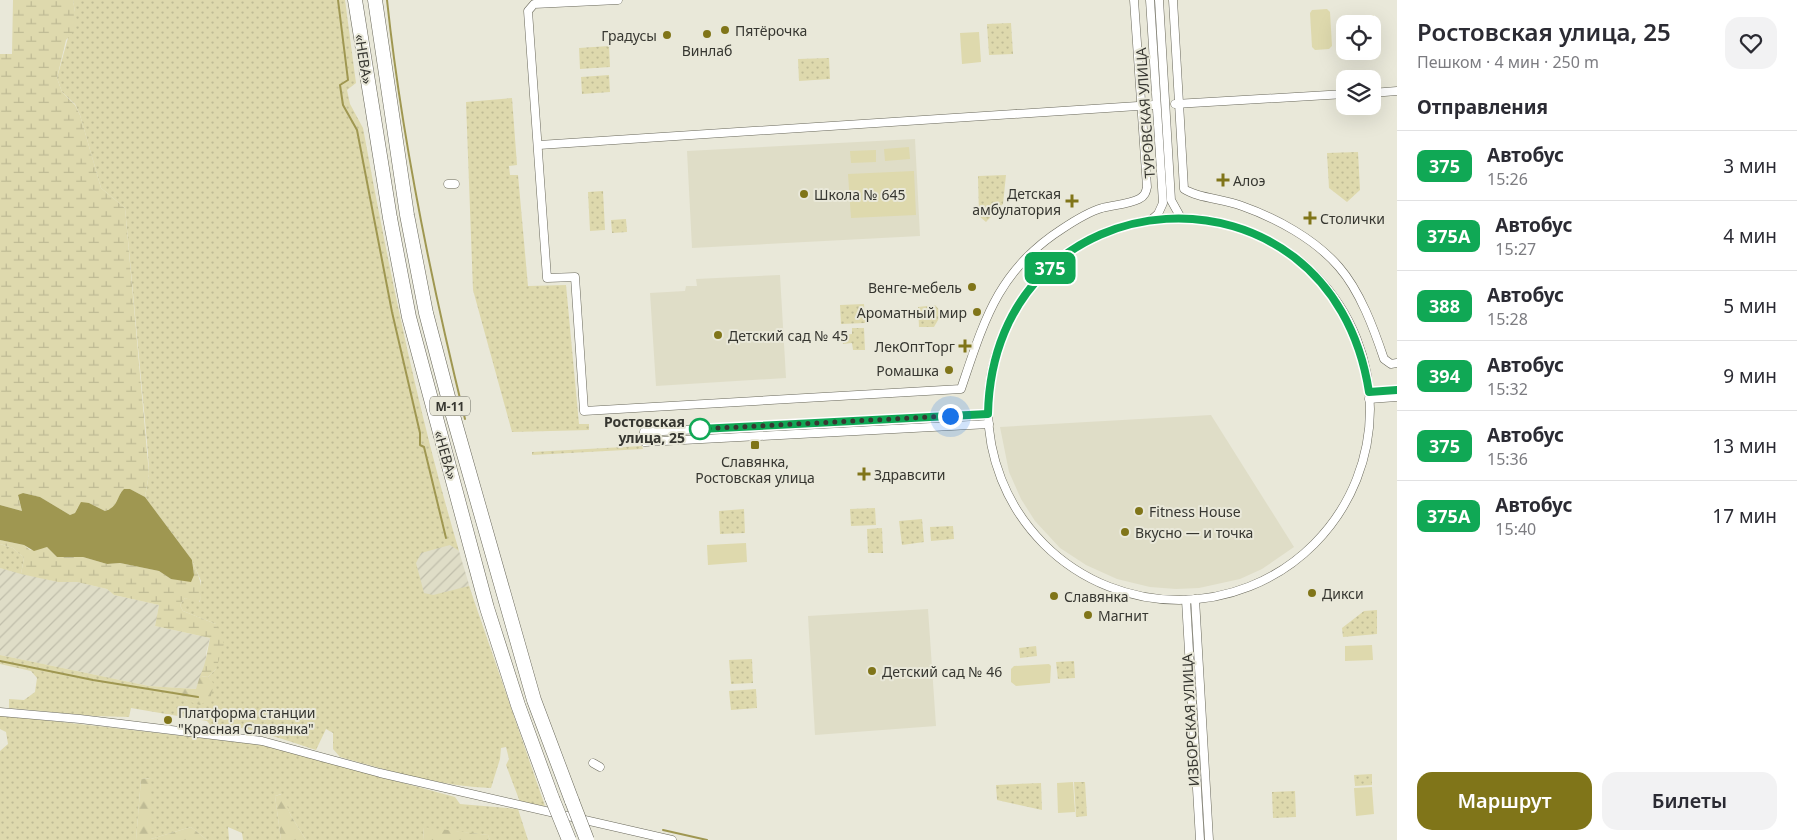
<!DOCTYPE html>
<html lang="ru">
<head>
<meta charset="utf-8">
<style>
	:root { --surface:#fff; --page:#f2f2f3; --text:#2b2b33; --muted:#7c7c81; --line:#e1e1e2; --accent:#807519 }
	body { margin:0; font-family:"Noto Sans",sans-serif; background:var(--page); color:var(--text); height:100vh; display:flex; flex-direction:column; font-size:19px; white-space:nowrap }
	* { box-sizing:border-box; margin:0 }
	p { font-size:16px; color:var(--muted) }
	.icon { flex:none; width:28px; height:28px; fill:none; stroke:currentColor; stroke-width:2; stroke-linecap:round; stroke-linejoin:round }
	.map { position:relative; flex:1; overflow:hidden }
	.details { display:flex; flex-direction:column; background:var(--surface); width:400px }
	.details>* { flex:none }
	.badge { padding:0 10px; border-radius:8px; font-size:18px; line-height:32px }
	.controls { position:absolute; left:1336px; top:15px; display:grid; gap:10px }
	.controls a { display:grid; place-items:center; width:45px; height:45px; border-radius:10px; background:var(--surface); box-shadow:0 5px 20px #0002; font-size:25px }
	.you { position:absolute; width:25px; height:25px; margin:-12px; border:4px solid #fff; border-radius:50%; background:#1a73e8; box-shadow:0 0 0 8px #1a73e833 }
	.map>.badge { position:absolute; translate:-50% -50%; box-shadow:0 0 0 2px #fff }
	h2 { padding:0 20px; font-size:19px; line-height:45px }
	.round { display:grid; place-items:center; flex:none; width:52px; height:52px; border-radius:15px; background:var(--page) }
	.head { display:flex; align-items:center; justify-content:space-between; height:85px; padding:0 20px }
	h1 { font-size:24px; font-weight:600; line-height:38px }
	.button { display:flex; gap:10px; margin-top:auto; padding:10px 20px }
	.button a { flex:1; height:58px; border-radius:15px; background:var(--accent); color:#fff; font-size:20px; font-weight:600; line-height:58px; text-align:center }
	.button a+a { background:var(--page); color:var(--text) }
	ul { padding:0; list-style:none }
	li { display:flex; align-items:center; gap:15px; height:70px; padding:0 20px; border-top:1px solid var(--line) }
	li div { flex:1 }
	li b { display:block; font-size:19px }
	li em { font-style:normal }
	li .badge { min-width:55px; font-weight:700; text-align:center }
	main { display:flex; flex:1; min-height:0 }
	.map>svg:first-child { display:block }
	.built { fill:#dfddc7 }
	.industrial { fill:url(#industrial-furrows) }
	.grass { fill:url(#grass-dots) }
	.forest { fill:url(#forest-firs) }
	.wetland { fill:url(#wetland-marsh) }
	.pitch { fill:#ded9ad }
	.water { fill:#9f9751 }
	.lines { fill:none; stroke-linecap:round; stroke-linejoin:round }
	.stream { stroke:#9f9751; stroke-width:2 }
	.minor-casing { stroke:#68675a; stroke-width:9 }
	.motorway-casing { stroke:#68675a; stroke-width:15 }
	.minor { stroke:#fff; stroke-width:8 }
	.motorway { stroke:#fff; stroke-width:14 }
	.motorway-bridge-casing { stroke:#68675a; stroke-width:15; stroke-linecap:butt }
	.motorway-bridge { stroke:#fff; stroke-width:14 }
	.line-casing { stroke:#fff; stroke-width:11 }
	.line { stroke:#10a855; stroke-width:8 }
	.walk { stroke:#373731; stroke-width:5; stroke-dasharray:0 9 }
	.poi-dot { fill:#807519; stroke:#e9e8d9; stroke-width:2 }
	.stop-dot { fill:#fff; stroke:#10a855; stroke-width:2.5 }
	.labels { text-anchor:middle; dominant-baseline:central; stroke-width:4; stroke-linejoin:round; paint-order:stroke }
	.shield { fill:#e9e8d9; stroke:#6c6c63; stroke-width:1 }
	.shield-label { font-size:12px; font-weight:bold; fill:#373731 }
	.poi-label { font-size:14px; fill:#373731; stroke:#e9e8d9; text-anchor:start }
	.street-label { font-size:14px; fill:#373731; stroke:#e9e8d9 }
	.stop-label { font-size:14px; font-weight:bold; fill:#373731; stroke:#e9e8d9; text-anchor:end }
</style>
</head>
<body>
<main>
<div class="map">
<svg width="1397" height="840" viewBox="0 0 1397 840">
	<defs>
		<pattern id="industrial-furrows" width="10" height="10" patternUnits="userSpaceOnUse" patternTransform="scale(1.25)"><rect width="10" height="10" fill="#dfddc7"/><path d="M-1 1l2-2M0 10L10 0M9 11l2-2" fill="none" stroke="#c0beab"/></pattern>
		<pattern id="grass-dots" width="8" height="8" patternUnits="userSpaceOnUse" patternTransform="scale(1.25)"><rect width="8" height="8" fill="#ded9ad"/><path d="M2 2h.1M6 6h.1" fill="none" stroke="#bfbb95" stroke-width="1.8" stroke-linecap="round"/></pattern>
		<pattern id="forest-firs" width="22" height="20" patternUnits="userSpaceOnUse" patternTransform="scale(1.25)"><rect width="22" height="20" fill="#ded9ad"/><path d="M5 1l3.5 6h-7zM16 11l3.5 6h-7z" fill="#bfbb95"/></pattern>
		<pattern id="wetland-marsh" width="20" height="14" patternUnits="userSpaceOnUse" patternTransform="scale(1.25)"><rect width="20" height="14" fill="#ded9ad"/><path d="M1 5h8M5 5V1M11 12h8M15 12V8" fill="none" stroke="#bfbb95"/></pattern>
	</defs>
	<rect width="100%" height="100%" fill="#e9e8d9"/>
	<g class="built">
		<polygon points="915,139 920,236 692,248 687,151"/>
		<polygon points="780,275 786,378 656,386 650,293 685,291 686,286 697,286 696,279"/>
		<polygon points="1211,415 1294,547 1262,569 1240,579 1199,588 1176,589 1150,587 1117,579 1086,565 1060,548 1035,521 1021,499 1009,472 1000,427"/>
		<polygon points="928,609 936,726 815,735 808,616"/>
	</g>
	<g class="industrial">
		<polygon points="390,542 450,544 459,551 473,598 432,628"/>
		<polygon points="0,568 58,582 77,582 107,589 114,595 159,605 155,626 210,638 206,653 207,663 197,689 149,686 0,655"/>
	</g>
	<g class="grass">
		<path d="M 73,0 L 345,0 L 356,83 L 347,90 L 350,104 L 363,128 C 389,270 418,412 459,551 L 450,545 L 421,553 L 416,563 L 424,593 L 433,595 L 469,586 L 545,806 L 520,802 L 506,765 L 509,759 L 506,747 L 501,748 L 500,759 L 491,788 C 439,786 390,771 340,757 L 333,749 L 333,733 L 326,729 L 316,750 C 285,740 242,723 211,726 L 207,721 L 131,708 L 129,717 L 94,716 L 9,708 L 9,699 L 24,700 L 35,692 L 37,678 L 31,671 L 0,664 L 0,655 L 149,686 L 149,688 L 178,691 L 187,701 L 213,684 L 208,677 L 216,669 L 216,624 L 183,611 L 180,605 L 185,598 L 200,602 L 201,581 L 192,560 L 145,497 L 149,474 L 148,453 L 125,208 L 101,188 L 80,115 L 75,104 L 62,92 L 57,78 L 75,12 Z"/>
		<polygon points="1374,15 1376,45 1373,45 1372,24 1353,24 1353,16"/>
		<polygon points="1011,23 1013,54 989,55 987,24"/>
		<polygon points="609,46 610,67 580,69 579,48"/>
		<polygon points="829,58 830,79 799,81 798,59"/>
		<polygon points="609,75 610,92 582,94 581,77"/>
		<polygon points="512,98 517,165 509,166 510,175 518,175 528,286 566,285 579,424 589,424 589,430 512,432 473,290 466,102"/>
		<polygon points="1358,152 1360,190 1347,202 1329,188 1327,153"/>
		<polygon points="1006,175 1003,204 986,222 979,216 978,176"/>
		<polygon points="603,191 605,230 590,231 588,192"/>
		<polygon points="626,219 627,232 612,233 611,220"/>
		<polygon points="864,304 865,323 841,324 840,305"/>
		<polygon points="935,305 942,313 934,327 919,327 918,307"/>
		<polygon points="852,328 864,328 865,350 853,350 852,343 843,344 842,335 852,334"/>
		<polygon points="642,446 643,449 532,455 532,452"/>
		<polygon points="875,508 876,525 851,526 850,509"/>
		<polygon points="744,509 745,533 720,534 719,511"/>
		<polygon points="922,519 924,542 902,545 899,521"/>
		<polygon points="953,526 954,539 931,541 930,527"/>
		<polygon points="882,528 883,553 868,553 867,529"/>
		<polygon points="0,544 13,548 24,558 21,574 0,568"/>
		<polygon points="1377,610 1377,634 1343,637 1342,628 1364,611"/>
		<polygon points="1036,646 1037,656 1020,658 1019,648"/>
		<polygon points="752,659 753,683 731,684 729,660"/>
		<polygon points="1074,661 1075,678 1058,679 1056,662"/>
		<polygon points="756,689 757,708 731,710 729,691"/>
		<polygon points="0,715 263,745 455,797 460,804 518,809 528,840 490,840 488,835 423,828 424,840 306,840 291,816 281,794 275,796 281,840 243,840 242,833 228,827 229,840 207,840 191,827 151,839 151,778 141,779 136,840 0,840 0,751 8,744 6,732 0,729"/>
		<polygon points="1372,774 1372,785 1355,786 1354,775"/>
		<polygon points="1074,782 1085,782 1087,816 1076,817"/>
		<polygon points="1041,783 1042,810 997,800 996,785"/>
		<polygon points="1295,791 1296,817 1273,818 1272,792"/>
	</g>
	<g class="forest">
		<polygon points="200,676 208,677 214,684 210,699 200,705 187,701 177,691 149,688 149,686 196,689"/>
		<polygon points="151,778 151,839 191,827 207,840 136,840 141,779"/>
		<polygon points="282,794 291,816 306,840 281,840 275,796"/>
		<polygon points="423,827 488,835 490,840 424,840"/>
	</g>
	<g class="wetland">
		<polygon points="13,0 73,0 75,12 74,31 66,40 57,78 62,92 75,105 80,115 101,188 125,208 149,474 145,497 130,489 121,492 115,507 105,511 89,503 78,507 75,513 70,515 40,497 23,493 18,496 22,511 0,505 0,54 12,54"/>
		<path d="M 0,540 L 24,545 L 30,550 L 47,547 L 57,557 L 83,557 L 107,564 L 120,563 L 159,571 L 171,579 L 194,575 L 192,560 C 198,574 205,587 199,603 L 185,598 L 180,605 L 183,611 L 216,624 L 224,644 L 216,669 L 208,677 L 200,676 C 206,664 207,652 210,638 L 155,626 L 159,605 L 114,595 L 107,589 L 77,582 L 58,582 L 21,574 L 24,558 L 13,548 L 0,544 Z"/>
	</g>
	<g class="pitch">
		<polygon points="1327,9 1330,12 1332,46 1329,49 1315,50 1312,47 1310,13 1312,10"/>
		<polygon points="979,32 981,62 962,64 960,33"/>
		<polygon points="909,147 910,159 885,161 884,149"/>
		<polygon points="876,150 876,162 851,163 850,151"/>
		<polygon points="914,171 916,215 851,218 848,174"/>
		<polygon points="746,543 747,562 708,565 707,545"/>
		<polygon points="1372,645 1373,660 1345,661 1345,646"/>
		<polygon points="1049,664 1051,666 1050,683 1016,686 1011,682 1011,669 1014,666"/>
		<polygon points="1073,782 1075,812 1058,813 1057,783"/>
		<polygon points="1372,787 1374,814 1356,816 1354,788"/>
	</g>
	<path class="water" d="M 124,489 L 130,489 L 145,497 L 192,560 L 194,575 L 191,582 L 171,579 L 159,571 L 120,563 L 107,564 L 83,557 L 57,557 L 47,547 L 34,551 L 24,545 L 0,540 L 0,505 L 22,511 L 18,495 L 23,493 L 40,497 L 70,515 L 75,513 L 81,502 L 89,503 L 105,511 C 119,507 116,497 124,489 Z"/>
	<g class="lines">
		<g class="stream">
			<polyline points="338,0 348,80 340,85 343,105 357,130 392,312 420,433 420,445 424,447 446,538"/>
			<path d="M 387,0 C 402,141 431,281 465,419"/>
			<polyline points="0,661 93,680 198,697"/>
			<polyline points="663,830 707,840"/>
		</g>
		<g class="minor-casing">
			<g id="minor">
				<path d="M 618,0 L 534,4 L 528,11 L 547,278 L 575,277 L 584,411 L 961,389 C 984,321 998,270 1062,229 C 1074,221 1088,212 1102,208 C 1114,205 1129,204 1139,199 C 1145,196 1146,192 1147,187 L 1134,0"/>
				<polyline points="1150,0 1163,203 1158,214 1151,220"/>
				<polyline points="1159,0 1171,200 1181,218"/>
				<path d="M 1173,0 L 1184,189 C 1197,198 1225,199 1242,206 C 1276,218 1315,239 1339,267 C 1360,291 1374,329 1384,359 L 1391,364 L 1397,363"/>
				<polyline points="1372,93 1397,91"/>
				<polyline points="1175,104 1345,94"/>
				<polyline points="539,145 1153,105"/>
				<polyline points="448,184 455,184"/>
				<circle cx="1179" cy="409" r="191"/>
				<polyline points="1369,392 1397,390"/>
				<polyline points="1369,399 1397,397"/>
				<polyline points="988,414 644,432 645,442 989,424"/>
				<polyline points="1195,599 1209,840"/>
				<polyline points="1186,600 1200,840"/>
				<polyline points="0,712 80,719 262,741 380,773 672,840"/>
				<polyline points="593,763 600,767"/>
			</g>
		</g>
		<g class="motorway-casing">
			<g id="motorway">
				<polyline points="355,0 390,218 409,317 487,608 518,705 552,798"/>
				<polyline points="375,0 407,215 426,313 452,412 534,700 572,801"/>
			</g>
		</g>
		<use href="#minor" class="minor"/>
		<use href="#motorway" class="motorway"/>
		<g class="motorway-bridge-casing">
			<g id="motorway-bridge">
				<polyline points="552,798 569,840"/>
				<polyline points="572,801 587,840"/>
			</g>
		</g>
		<use href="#motorway-bridge" class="motorway-bridge"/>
	</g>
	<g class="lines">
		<g class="line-casing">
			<path id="line" d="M 700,429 L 988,414 C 993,169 1331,146 1369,392 L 1397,390"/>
		</g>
		<use href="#line" class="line"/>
		<polyline class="walk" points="700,429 950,416"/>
	</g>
	<g class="poi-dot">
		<circle cx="725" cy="30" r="5"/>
		<circle cx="707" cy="34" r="5"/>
		<circle cx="667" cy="35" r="5"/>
		<path d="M1220.5 172.5h5v5h5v5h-5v5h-5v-5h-5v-5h5z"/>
		<circle cx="804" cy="194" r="5"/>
		<path d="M1069.5 193.5h5v5h5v5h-5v5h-5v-5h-5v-5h5z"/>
		<path d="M1307.5 210.5h5v5h5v5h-5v5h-5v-5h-5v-5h5z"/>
		<circle cx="972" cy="287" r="5"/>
		<circle cx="977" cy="312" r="5"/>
		<circle cx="718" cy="335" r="5"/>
		<path d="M962.5 338.5h5v5h5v5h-5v5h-5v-5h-5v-5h5z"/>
		<circle cx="949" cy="370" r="5"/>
		<rect x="750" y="440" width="10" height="10" rx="2.5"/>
		<path d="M861.5 466.5h5v5h5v5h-5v5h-5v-5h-5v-5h5z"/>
		<circle cx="1139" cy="511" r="5"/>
		<circle cx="1125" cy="532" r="5"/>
		<circle cx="1312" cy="593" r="5"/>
		<circle cx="1054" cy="596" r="5"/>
		<circle cx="1088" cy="615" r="5"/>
		<circle cx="872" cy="671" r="5"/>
		<circle cx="168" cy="720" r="5"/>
	</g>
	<circle class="stop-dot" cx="700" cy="429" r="10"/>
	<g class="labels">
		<rect class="shield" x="430" y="396.5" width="40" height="19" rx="4"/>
		<g class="shield-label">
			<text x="450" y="406">М-11</text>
		</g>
		<g class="poi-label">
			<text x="735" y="30">Пятёрочка</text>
			<text x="657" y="35" text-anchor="end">Градусы</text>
			<text x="707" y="50" text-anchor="middle">Винлаб</text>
			<text x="1233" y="180">Алоэ</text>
			<text x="1061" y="193" text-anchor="end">Детская<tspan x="1061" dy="16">амбулатория</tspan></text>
			<text x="814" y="194">Школа № 645</text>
			<text x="1320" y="218">Столички</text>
			<text x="962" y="287" text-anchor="end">Венге-мебель</text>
			<text x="967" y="312" text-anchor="end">Ароматный мир</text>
			<text x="728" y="335">Детский сад № 45</text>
			<text x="955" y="346" text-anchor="end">ЛекОптТорг</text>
			<text x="939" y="370" text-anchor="end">Ромашка</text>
			<text x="755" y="461" text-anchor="middle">Славянка,<tspan x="755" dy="16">Ростовская улица</tspan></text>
			<text x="874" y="474">Здравсити</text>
			<text x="1149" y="511">Fitness House</text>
			<text x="1135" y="532">Вкусно — и точка</text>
			<text x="1322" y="593">Дикси</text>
			<text x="1064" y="596">Славянка</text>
			<text x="1098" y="615">Магнит</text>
			<text x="882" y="671">Детский сад № 46</text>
			<text x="178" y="712">Платформа станции<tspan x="178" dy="16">"Красная Славянка"</tspan></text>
		</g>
		<g class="street-label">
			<text transform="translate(364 59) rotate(81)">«НЕВА»</text>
			<text transform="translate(1145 113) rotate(-94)">ТУРОВСКАЯ УЛИЦА</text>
			<text transform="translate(446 455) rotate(74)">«НЕВА»</text>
			<text transform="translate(1190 720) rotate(-93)">ИЗБОРСКАЯ УЛИЦА</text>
		</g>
		<g class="stop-label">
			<text x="685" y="421">Ростовская<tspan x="685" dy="16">улица, 25</tspan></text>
		</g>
	</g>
</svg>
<div class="controls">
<a><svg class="icon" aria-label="locate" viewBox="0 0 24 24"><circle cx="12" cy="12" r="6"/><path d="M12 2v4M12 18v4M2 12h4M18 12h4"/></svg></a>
<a><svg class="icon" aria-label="layers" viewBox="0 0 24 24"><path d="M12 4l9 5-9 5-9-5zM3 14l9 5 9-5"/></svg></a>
</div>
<div class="you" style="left:950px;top:416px"></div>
<b class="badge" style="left:1050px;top:268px;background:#10a855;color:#fff">375</b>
</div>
<section class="details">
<div class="head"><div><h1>Ростовская улица, 25</h1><p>Пешком · 4 мин · 250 m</p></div><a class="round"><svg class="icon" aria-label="heart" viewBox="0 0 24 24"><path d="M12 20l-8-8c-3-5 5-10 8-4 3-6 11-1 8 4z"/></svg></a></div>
<h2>Отправления</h2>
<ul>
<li><span class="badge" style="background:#10a855;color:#fff">375</span><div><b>Автобус</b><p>15:26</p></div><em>3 мин</em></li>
<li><span class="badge" style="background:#10a855;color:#fff">375А</span><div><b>Автобус</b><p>15:27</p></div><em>4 мин</em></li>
<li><span class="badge" style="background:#10a855;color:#fff">388</span><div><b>Автобус</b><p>15:28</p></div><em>5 мин</em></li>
<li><span class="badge" style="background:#10a855;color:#fff">394</span><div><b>Автобус</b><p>15:32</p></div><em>9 мин</em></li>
<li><span class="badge" style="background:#10a855;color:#fff">375</span><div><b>Автобус</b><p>15:36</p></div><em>13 мин</em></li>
<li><span class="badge" style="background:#10a855;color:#fff">375А</span><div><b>Автобус</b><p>15:40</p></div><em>17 мин</em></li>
</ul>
<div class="button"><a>Маршрут</a><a>Билеты</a></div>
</section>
</main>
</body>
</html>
